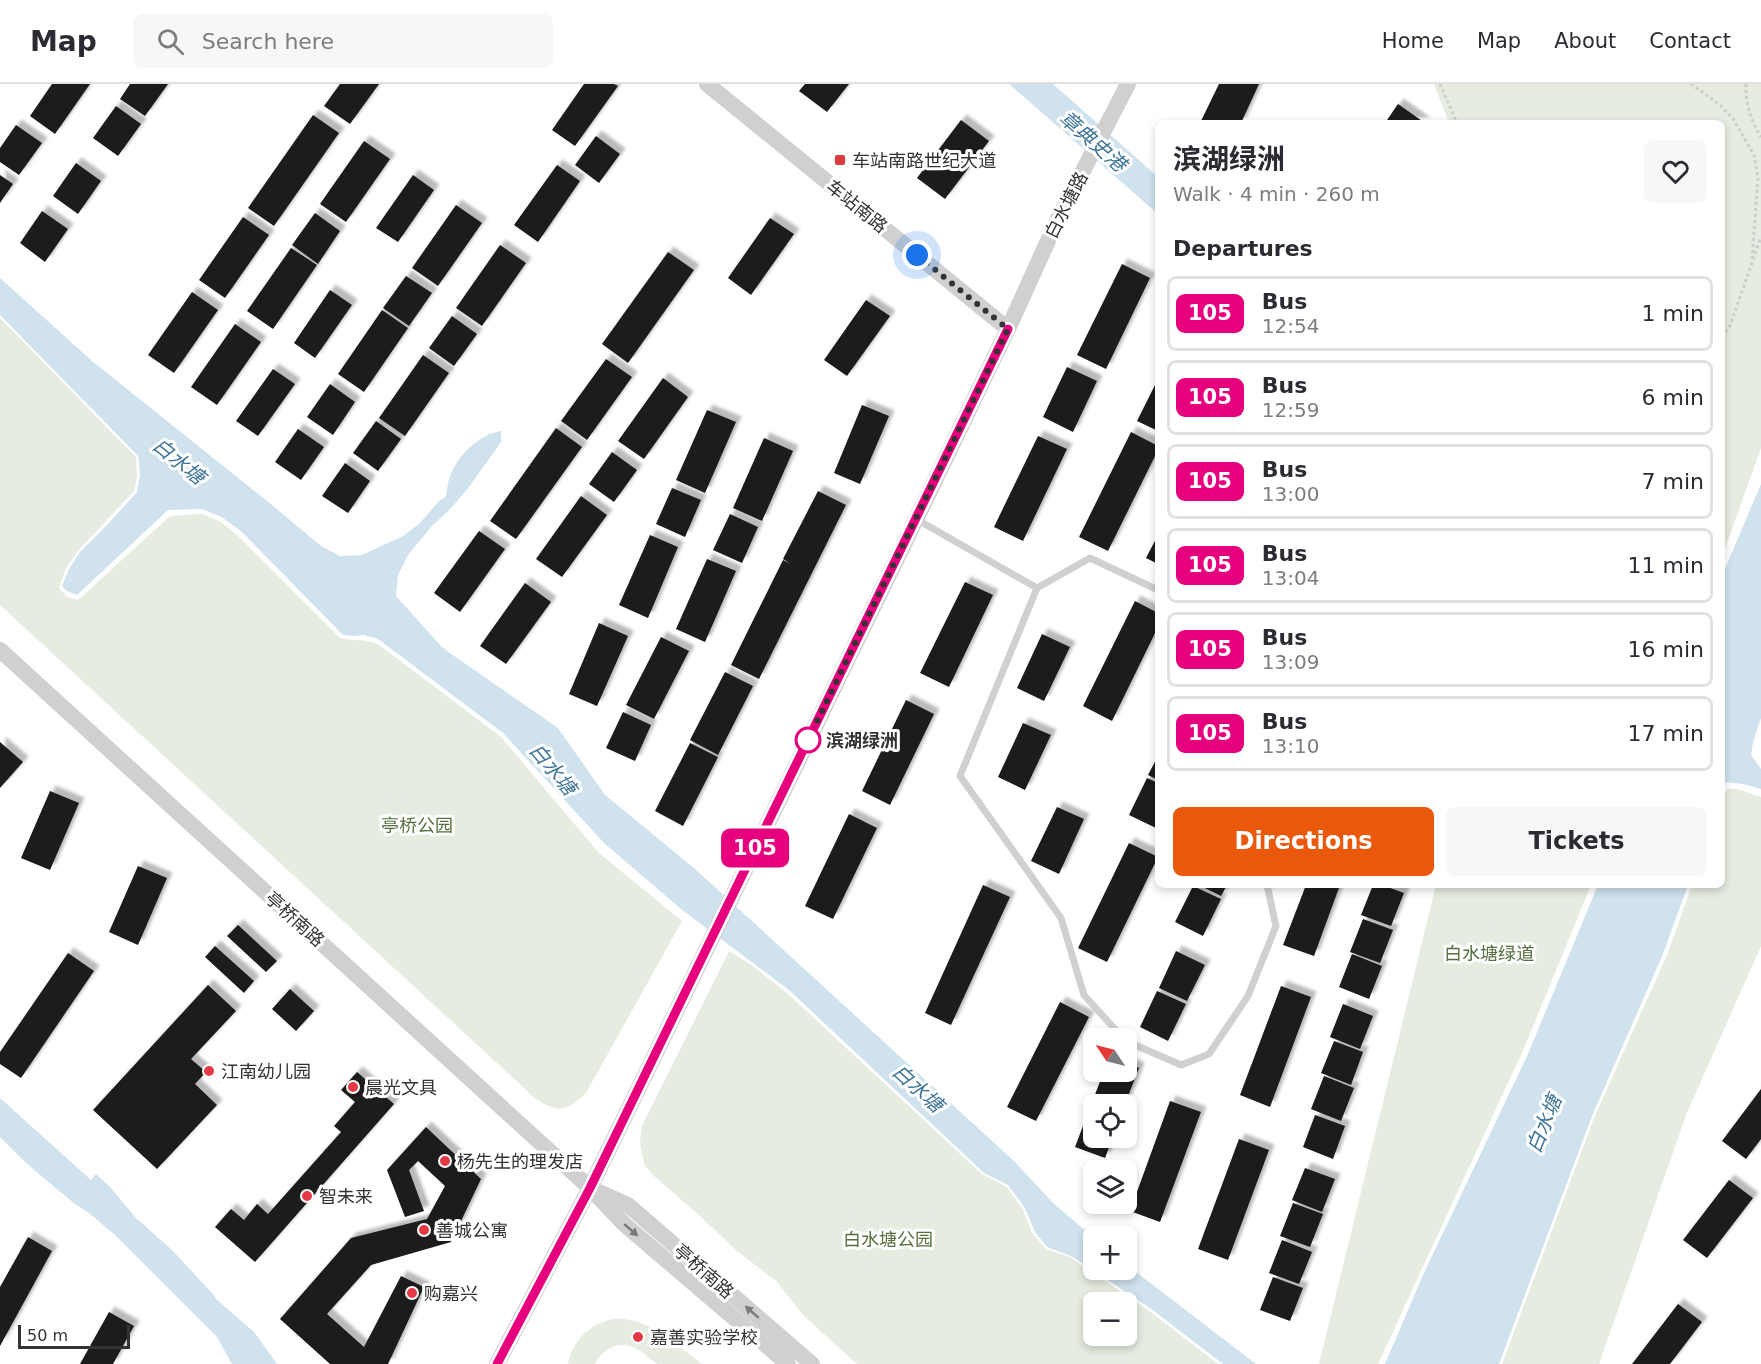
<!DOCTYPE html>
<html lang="en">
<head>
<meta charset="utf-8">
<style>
	:root { --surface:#fff; --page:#f7f7f7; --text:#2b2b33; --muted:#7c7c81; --line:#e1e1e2; --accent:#ea580c }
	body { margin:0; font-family:"DejaVu Sans","Noto Sans SC",sans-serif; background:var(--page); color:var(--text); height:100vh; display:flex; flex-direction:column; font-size:22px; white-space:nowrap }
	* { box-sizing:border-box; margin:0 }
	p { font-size:20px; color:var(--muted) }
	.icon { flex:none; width:33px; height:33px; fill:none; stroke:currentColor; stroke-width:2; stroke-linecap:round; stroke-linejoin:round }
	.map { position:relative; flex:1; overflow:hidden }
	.panel { position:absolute; left:1155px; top:36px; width:570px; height:768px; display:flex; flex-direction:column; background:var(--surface); border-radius:9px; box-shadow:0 3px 9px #0003 }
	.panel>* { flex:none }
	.badge { padding:0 12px; border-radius:9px; font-size:21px; line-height:39px }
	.needle { width:39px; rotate:305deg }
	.fabs { position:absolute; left:1083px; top:944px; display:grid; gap:12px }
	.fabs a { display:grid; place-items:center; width:54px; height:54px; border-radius:9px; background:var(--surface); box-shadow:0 3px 9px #0003; font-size:30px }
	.scale { position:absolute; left:18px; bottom:15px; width:112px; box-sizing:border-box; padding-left:6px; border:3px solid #333; border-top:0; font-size:16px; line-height:21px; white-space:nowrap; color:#333; -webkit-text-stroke:4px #fff; paint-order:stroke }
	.you { position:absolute; width:30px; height:30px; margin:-15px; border:4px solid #fff; border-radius:50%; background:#1a73e8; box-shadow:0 0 0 9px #1a73e833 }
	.map>.badge { position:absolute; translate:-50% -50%; box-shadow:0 0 0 3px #fff }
	h2 { padding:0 18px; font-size:22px; line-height:54px }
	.round { display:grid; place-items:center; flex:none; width:63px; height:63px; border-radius:9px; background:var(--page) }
	.headline { display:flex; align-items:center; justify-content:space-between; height:102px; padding:0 18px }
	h1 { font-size:28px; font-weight:700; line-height:45px }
	.cta { display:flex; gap:12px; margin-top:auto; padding:12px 18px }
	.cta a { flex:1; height:69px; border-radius:9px; background:var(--accent); color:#fff; font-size:24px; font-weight:700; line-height:69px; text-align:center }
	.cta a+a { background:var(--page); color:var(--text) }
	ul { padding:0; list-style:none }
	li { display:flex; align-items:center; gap:18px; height:75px; margin:0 12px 9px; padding:0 6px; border:3px solid var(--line); border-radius:9px }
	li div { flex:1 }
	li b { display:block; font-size:22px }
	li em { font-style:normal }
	li .badge { min-width:66px; font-weight:700; text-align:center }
	header { display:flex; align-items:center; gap:36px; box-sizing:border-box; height:84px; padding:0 30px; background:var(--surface); border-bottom:2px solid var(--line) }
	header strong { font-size:28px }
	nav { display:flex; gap:33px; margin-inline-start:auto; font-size:21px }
	.search { width:420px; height:54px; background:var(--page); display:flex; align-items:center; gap:15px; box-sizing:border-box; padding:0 21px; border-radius:9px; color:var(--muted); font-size:22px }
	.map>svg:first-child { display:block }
	.green { fill:#e6ecdf; fill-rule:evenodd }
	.water { fill:#cfe2ee }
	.building { fill:#1a1a1a; filter:url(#shadow) }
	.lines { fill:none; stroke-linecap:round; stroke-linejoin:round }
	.path { stroke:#cdcdcd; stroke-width:3; stroke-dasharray:3 3; stroke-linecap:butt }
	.service { stroke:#d0d0d0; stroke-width:7 }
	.tertiary { stroke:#d0d0d0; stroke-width:16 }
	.oneway { fill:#7a7a7a }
	.line-casing { stroke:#fff; stroke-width:14 }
	.line { stroke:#e6007e; stroke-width:9 }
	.walk { stroke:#333; stroke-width:6; stroke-dasharray:0 10.8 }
	.poi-dot { fill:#e63946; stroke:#fff; stroke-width:2 }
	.stop-dot { fill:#fff; stroke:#e6007e; stroke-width:3 }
	.labels { text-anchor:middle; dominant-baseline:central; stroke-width:6; stroke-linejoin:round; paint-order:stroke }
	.poi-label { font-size:18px; fill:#333; stroke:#fff; text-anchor:start }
	.street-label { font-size:18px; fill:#333; stroke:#fff }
	.stop-label { font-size:18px; font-weight:bold; fill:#333; stroke:#fff; text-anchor:start }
	.park-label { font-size:18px; fill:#56703f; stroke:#fff }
	.water-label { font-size:20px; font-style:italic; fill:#3f7597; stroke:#fff }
</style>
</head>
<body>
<header>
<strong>Map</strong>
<div class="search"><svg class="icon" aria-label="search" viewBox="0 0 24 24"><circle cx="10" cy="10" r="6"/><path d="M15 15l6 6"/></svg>Search here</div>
<nav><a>Home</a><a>Map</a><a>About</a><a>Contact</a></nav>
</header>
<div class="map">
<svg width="1761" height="1280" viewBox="0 0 1761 1280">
	<defs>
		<filter id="shadow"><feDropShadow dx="5.5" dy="-5.5" stdDeviation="1.5" flood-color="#0004"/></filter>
	</defs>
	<rect width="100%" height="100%" fill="#fff"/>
	<g class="green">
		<polygon points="1434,0 1761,0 1761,364 1722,473 1722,39 1449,39"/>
		<path d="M 0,234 L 136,373 L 137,393 L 134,407 L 78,467 L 66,484 L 59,504 L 67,513 L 78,516 L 170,432 L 202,430 L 221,438 L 237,451 L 340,554 C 354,557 365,555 378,560 L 501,653 L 599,769 L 682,837 L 586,1009 C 567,1027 559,1030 536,1015 L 0,521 Z"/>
		<polygon points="1727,705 1737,705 1761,713 1761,862 1686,1031 1599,1280 1502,1280 1594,1034 1667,871 1692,801 1722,801 1722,719"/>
		<polygon points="1436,801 1591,801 1525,962 1378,1280 1319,1280"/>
		<path d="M 729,867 L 750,880 L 787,909 L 982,1090 L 1007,1103 L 1023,1126 L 1032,1149 L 1046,1165 L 1070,1173 L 1148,1226 L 1218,1280 L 857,1280 L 804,1232 L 776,1197 L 737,1167 L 700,1132 L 654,1092 L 645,1082 L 642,1070 L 640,1058 L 642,1042 ZM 1094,1218 L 1126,1218 L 1126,1251 L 1094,1251 Z"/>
		<path d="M 613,1235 C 647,1232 676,1261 702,1280 C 692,1280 666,1280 658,1280 C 651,1277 645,1269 639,1266 C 622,1255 603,1263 595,1280 L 568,1280 C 573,1256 589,1240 613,1235 Z"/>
	</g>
	<g class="water">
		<polygon points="1009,0 1053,0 1158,93 1158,130"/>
		<path d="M 0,194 L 92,277 L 267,417 L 321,462 L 340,472 L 362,471 L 403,452 L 419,440 L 440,416 L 445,414 C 448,406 447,398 451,390 C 459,370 480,350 501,347 L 501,358 L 469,403 L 452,423 L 431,443 L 408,471 L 398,491 L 396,512 L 440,561 L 447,567 L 558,644 L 605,711 L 694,784 L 1014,1077 L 1054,1120 L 1093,1153 L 1094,1185 L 1126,1185 L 1127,1181 L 1256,1280 L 1223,1280 L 1150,1224 L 1071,1172 L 1047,1163 L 1035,1148 L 1025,1124 L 1008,1101 L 984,1089 L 789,906 L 681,825 L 604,759 L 503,649 L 378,555 L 364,551 L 353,552 L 343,551 L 242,448 L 222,433 L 202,425 L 168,426 L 77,511 L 67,507 L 62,502 L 69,485 L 80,468 L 108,440 L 137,408 L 140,391 L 138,372 L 0,231 Z"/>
		<polygon points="1761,400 1761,634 1753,658 1751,671 1761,685 1761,705 1743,700 1725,698 1722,705 1722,492"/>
		<polygon points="1598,801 1688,801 1663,870 1592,1032 1499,1280 1385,1280 1423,1191 1528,970"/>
		<polygon points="0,1014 91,1096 96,1090 110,1103 136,1134 172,1166 213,1210 216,1215 254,1248 277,1280 232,1280 217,1253 115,1151 89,1129 75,1120 58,1106 25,1078 0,1053"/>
	</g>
	<g class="building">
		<polygon points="52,0 90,0 55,50 30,32"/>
		<polygon points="130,0 168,0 145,32 120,15"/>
		<polygon points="340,0 379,0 350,40 324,22"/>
		<polygon points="584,0 614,0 618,2 575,62 552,46"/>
		<polygon points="805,0 849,0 827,28 799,7"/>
		<polygon points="1219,0 1259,0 1241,39 1200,39"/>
		<polygon points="1398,20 1425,39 1385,39"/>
		<polygon points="116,22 141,40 118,72 93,54"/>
		<polygon points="313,31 339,49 274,142 248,124"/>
		<polygon points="961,36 989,57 945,115 917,94"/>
		<polygon points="16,41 42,59 19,91 0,78 0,64"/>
		<polygon points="596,52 620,70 599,99 575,81"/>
		<polygon points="364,57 390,75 346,138 320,120"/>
		<polygon points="76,79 101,97 78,130 53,112"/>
		<polygon points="557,81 580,97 538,158 514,141"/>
		<polygon points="0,91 13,100 0,119"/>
		<polygon points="413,91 434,106 398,158 376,144"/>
		<polygon points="456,121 482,139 438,202 412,184"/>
		<polygon points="42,127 68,145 45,178 20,159"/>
		<polygon points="315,129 340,147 318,180 292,161"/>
		<polygon points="243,133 269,151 225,214 199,196"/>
		<polygon points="770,134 794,150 751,211 728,194"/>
		<polygon points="500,161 526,179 482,242 456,224"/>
		<polygon points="291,164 317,181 273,245 247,227"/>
		<polygon points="668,168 694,186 628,279 602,260"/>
		<polygon points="1122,180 1150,194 1106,285 1077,271"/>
		<polygon points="406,192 432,209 409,242 383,224"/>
		<polygon points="330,206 352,221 315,274 294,259"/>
		<polygon points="192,208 218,226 174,289 148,271"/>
		<polygon points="866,216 890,232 847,292 824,276"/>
		<polygon points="382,226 408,244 364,308 338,290"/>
		<polygon points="452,232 477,250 454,282 429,264"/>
		<polygon points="235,240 261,258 217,321 191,303"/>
		<polygon points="423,271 449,289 405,352 379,334"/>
		<polygon points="606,275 632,293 587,356 561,337"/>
		<polygon points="1067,283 1097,297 1073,348 1043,333"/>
		<polygon points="273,285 295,300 258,352 236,337"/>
		<polygon points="663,294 688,313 644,375 618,357"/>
		<polygon points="1158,295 1158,347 1137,337"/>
		<polygon points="330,300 355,318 333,351 307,333"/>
		<polygon points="862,321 889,332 860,400 834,389"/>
		<polygon points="707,326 736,338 705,409 676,396"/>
		<polygon points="376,337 401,355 378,387 353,369"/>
		<polygon points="556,344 582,363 516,455 490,437"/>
		<polygon points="298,345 324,363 301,396 275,378"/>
		<polygon points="1131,348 1158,362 1158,366 1108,467 1079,453"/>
		<polygon points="1038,352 1067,365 1023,457 994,443"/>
		<polygon points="764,354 793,367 762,437 733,424"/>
		<polygon points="612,368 637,386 614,418 589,400"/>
		<polygon points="345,379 370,397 348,429 322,412"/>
		<polygon points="672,404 701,416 685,453 656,440"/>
		<polygon points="818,407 846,421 759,595 731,581 783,476 791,480 783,475"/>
		<polygon points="581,412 607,431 562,493 536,475"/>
		<polygon points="730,430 758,443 742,479 713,466"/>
		<polygon points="479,447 505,465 460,528 434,509"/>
		<polygon points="650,451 678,463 648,534 619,521"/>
		<polygon points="1158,451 1158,480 1146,474"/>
		<polygon points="707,475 736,487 705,558 676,545"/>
		<polygon points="965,498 993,511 949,603 920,589"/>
		<polygon points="525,499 551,518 506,580 480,562"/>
		<polygon points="1135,517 1158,529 1158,543 1112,637 1083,622"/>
		<polygon points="599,539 628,552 597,622 569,610"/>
		<polygon points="1042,550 1070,563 1044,617 1017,604"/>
		<polygon points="661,553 689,567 654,635 626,621"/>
		<polygon points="725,588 753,602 718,671 690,656"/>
		<polygon points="906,616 934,630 890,721 862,707"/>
		<polygon points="623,628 651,641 635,677 606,664"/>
		<polygon points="1023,639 1051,651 1025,706 998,693"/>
		<polygon points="0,658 23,678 0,704"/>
		<polygon points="690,659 718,673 683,742 655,727"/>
		<polygon points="1158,672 1158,696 1148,691"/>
		<polygon points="1147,694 1158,699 1158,745 1129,731"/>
		<polygon points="50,707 79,719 50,786 21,774"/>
		<polygon points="1057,723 1084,735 1059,790 1031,777"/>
		<polygon points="849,730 877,744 833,835 805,822"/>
		<polygon points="1129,759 1158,773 1107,878 1078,864"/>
		<polygon points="138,782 167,794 138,861 109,848"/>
		<polygon points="983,801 1010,813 951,941 925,929"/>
		<polygon points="1199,801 1227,801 1221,812"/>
		<polygon points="1306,801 1340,801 1314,872 1283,861"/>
		<polygon points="1373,801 1382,801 1404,809 1391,842 1361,831"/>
		<polygon points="1193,802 1221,815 1203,852 1175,838"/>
		<polygon points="1363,835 1393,846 1380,879 1350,868"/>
		<polygon points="238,841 277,877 266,888 227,852"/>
		<polygon points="215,862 254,897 244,909 205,873"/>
		<polygon points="1176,867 1205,881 1187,917 1159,904"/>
		<polygon points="68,869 94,887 21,994 0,980 0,968"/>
		<polygon points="1352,870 1382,882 1369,915 1339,903"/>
		<polygon points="208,901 236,927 191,975 206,988 195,1000 217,1021 157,1085 93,1026"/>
		<polygon points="1281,902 1311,913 1270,1023 1240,1011"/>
		<polygon points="290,905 314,927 296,947 272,925"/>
		<polygon points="1157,907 1186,920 1168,957 1140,943"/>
		<polygon points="1060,918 1089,933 1036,1037 1007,1023"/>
		<polygon points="1343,920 1373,932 1360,965 1330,953"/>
		<polygon points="1334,957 1363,968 1351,1001 1321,989"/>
		<polygon points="1126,979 1139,984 1125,1020 1094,1020 1094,1053 1113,1053 1105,1074 1075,1063 1104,987 1126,987"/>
		<polygon points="357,988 394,1020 255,1178 215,1143 231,1125 244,1136 257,1120 268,1130 341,1048 334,1042 355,1018 341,1006"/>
		<polygon points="1324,992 1354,1004 1341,1037 1311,1025"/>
		<polygon points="1761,1005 1761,1055 1746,1075 1722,1057"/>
		<polygon points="1170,1017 1201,1028 1160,1138 1130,1127"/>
		<polygon points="1315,1031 1345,1042 1333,1075 1303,1063"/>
		<polygon points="426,1043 481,1095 451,1158 371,1181 327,1230 364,1263 401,1192 424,1203 388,1280 330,1280 280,1235 351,1154 427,1135 445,1102 418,1077 409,1086 424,1127 405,1133 387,1086"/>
		<polygon points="1239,1055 1269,1066 1228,1176 1198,1165"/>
		<polygon points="1305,1084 1335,1095 1322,1128 1292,1116"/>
		<polygon points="1729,1096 1753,1114 1707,1174 1683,1156"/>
		<polygon points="1293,1119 1323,1130 1310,1163 1280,1152"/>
		<polygon points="28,1153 52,1167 0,1262 0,1203"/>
		<polygon points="1282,1156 1312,1168 1299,1200 1269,1189"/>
		<polygon points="1273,1193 1303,1204 1290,1237 1260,1226"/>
		<polygon points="1678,1220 1702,1238 1670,1280 1632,1280"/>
		<polygon points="109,1228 134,1242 113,1280 80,1280"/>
	</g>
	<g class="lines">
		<g class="path">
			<polyline points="1440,0 1457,39"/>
			<polyline points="1691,0 1720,21 1734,36 1754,71 1758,93 1752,176"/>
			<path d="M 1746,0 C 1745,19 1751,37 1761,53"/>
			<polyline points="1722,253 1730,242 1761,153"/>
		</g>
		<g class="service">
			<polyline points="916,435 1037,504"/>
			<polyline points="1123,954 1084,911 1061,834 960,692 1037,504 1090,474 1158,506"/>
			<polyline points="1126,957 1181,981 1209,970 1248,912 1276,842 1267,801"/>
		</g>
		<g class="tertiary">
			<polyline points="707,0 1008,245"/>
			<polyline points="0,566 590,1104 624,1140 788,1280"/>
			<polyline points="599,1108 628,1121 812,1280"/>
			<polyline points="497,1280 590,1104 929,409 1008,245 1056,139 1128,0"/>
		</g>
	</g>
	<defs><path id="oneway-solid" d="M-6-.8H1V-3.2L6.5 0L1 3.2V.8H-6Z" transform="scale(1.5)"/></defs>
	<g class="oneway">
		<use href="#oneway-solid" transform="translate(631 1146) rotate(41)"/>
		<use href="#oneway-solid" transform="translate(752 1228) rotate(-139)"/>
	</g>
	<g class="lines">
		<g class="line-casing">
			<polyline id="line" points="497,1280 590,1104 1008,245"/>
		</g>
		<use href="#line" class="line"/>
		<polyline class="walk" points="808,656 1008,245 917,171"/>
	</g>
	<g class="poi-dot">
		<rect x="834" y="70" width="12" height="12" rx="3"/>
		<circle cx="209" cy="987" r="6"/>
		<circle cx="353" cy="1003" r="6"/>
		<circle cx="445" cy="1077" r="6"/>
		<circle cx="307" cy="1112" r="6"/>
		<circle cx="424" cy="1146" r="6"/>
		<circle cx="412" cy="1209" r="6"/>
		<circle cx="638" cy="1253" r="6"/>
	</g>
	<circle class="stop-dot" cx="808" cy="656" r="12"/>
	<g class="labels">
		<g class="poi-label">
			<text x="852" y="76">车站南路世纪大道</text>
			<text x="221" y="987">江南幼儿园</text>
			<text x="365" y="1003">晨光文具</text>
			<text x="457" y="1077">杨先生的理发店</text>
			<text x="319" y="1112">智未来</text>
			<text x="436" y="1146">善城公寓</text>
			<text x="424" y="1209">购嘉兴</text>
			<text x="650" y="1253">嘉善实验学校</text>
		</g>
		<g class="street-label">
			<text transform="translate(1066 121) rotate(-63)">白水塘路</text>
			<text transform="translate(857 122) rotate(39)">车站南路</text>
			<text transform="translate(295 835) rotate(42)">亭桥南路</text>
			<text transform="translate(704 1187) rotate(41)">亭桥南路</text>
		</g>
		<g class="stop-label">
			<text x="826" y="656">滨湖绿洲</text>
		</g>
		<g class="park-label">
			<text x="417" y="741">亭桥公园</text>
			<text x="1489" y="869">白水塘绿道</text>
			<text x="888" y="1155">白水塘公园</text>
		</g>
		<g class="water-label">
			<text transform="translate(1093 57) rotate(41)">章典史港</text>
			<text transform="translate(179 377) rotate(39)">白水塘</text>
			<text transform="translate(553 685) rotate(50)">白水塘</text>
			<text transform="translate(918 1004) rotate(42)">白水塘</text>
			<text transform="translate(1544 1040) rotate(-68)">白水塘</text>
		</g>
	</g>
</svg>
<div class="fabs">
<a><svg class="needle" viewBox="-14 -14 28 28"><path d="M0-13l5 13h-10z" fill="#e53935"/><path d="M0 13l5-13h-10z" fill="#7c7c81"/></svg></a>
<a><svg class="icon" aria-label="locate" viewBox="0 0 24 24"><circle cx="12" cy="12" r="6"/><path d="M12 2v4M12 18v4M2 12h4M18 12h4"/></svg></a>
<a><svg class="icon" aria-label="layers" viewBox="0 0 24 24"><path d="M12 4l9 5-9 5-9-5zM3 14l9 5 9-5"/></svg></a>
<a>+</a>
<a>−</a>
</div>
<div class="scale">50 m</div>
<div class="you" style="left:917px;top:171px"></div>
<b class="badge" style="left:755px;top:764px;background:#e6007e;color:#fff">105</b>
<section class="panel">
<div class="headline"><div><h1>滨湖绿洲</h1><p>Walk · 4 min · 260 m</p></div><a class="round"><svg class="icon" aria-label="heart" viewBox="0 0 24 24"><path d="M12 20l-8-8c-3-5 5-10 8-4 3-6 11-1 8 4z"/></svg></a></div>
<h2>Departures</h2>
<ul>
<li><span class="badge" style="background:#e6007e;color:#fff">105</span><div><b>Bus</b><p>12:54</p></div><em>1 min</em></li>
<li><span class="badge" style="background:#e6007e;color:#fff">105</span><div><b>Bus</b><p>12:59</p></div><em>6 min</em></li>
<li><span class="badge" style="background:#e6007e;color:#fff">105</span><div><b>Bus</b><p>13:00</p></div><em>7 min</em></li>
<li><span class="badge" style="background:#e6007e;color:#fff">105</span><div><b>Bus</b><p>13:04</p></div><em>11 min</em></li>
<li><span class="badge" style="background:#e6007e;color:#fff">105</span><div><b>Bus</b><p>13:09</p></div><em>16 min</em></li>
<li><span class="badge" style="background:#e6007e;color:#fff">105</span><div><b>Bus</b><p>13:10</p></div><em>17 min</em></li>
</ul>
<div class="cta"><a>Directions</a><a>Tickets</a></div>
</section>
</div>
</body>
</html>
